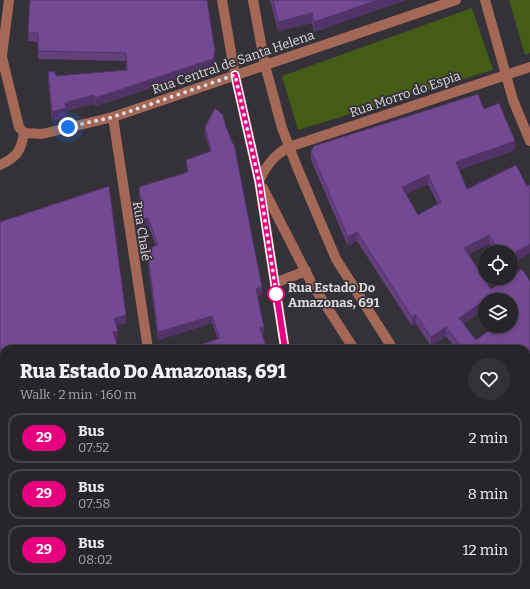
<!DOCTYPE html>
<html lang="en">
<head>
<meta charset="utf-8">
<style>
	:root { --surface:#28252a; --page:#343136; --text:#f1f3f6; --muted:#a5a5a8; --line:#444247 }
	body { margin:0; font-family:Bitter,serif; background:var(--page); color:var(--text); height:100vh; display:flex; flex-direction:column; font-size:15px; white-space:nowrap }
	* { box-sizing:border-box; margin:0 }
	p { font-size:13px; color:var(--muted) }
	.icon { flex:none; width:22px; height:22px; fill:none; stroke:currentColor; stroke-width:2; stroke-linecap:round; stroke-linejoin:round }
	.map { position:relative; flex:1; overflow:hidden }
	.side { position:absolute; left:0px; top:345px; width:530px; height:244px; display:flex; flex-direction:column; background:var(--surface); border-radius:12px 12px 0 0; box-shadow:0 2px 6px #0003,0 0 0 1px var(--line) }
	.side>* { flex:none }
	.badge { padding:0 8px; border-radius:13px; font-size:14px; line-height:26px }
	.tools { position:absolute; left:478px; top:245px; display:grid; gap:8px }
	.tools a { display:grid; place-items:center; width:40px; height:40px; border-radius:50%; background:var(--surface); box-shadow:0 2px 6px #0003,0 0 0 1px var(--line); font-size:20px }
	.you { position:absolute; width:20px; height:20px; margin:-10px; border:3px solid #fff; border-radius:50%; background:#1a73e8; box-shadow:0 0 0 6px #1a73e833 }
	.map>.badge { position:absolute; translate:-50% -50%; box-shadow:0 0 0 2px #fff }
	.round { display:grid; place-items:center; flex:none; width:42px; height:42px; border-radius:21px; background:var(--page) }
	.summary { display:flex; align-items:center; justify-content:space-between; height:68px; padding:0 20px }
	h1 { font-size:19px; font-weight:800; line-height:30px }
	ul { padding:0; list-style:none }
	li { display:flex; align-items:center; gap:12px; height:50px; margin:0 8px 6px; padding:0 12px; border:2px solid var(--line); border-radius:12px }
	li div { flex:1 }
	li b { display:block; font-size:15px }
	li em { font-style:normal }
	li .badge { min-width:44px; font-weight:700; text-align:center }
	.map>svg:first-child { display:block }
	.garden { fill:#455c16 }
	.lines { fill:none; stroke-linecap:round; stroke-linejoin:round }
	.minor { stroke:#a46857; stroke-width:10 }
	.wall { fill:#643f7e; fill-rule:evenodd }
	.shaded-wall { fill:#513367 }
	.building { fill:#744993; stroke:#513367; fill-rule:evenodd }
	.line-casing { stroke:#fff; stroke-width:9 }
	.line { stroke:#e6007e; stroke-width:6 }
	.walk { stroke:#dfdce1; stroke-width:4; stroke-dasharray:0 7.2 }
	.stop-dot { fill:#fff; stroke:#e6007e; stroke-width:2 }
	.labels { text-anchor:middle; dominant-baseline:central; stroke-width:3.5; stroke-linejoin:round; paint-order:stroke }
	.street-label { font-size:13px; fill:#dfdce1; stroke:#353138 }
	.stop-label { font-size:13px; font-weight:bold; fill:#dfdce1; stroke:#353138; text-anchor:start }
</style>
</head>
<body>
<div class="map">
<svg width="530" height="589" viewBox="0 0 530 589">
	<rect width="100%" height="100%" fill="#353138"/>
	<g class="garden">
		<polygon points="509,0 530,0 530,53 525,55"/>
		<polygon points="472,8 493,70 298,130 282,76"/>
	</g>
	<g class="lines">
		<g class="minor">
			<polyline points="222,0 235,75 259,181 285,349"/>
			<polyline points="253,0 265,65 282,128 297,167 336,259 393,349"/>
			<polyline points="485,0 513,100 530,141"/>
			<polyline points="0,49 19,127 24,133 42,134 113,117 456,0"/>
			<polyline points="2,55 9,0"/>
			<polyline points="113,117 148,349"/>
			<path d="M 0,165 C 17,157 21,151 24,133"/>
			<path d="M 259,181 C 266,166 274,155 289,147 L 530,67"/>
			<polyline points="263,188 312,284 354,349"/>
			<polyline points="275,283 306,271"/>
			<polyline points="0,411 4,414"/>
			<polyline points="526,501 530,505"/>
			<polyline points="526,543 530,547"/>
			<polyline points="325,585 326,589"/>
		</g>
	</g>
	<g class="wall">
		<polygon points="30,0 215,60 213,68 95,106 94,104 66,111 66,116 52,121 48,80 48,72 56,76 126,70 126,61 38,59 38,42 28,41"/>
		<polygon points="270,0 406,0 314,32 312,23 278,31"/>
		<path d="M 484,109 L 515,150 L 459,170 L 467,189 L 527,186 L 530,185 L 530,253 L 511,264 L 511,252 L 493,252 L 489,244 L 469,254 L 491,289 L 530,281 L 530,378 L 526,374 L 526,349 L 456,349 L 446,336 L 431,346 L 416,324 L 412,326 L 357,241 L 348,246 L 311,160 L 311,151 ZM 428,184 L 438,204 L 418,215 L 406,194 ZM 485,300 L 511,326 L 476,340 L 463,324 L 485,309 Z"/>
		<polygon points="205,127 262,295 258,296 264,334 218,339 212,323 158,340 147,256 147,249 156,246 148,225 143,226 139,195 139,187 187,172 186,160 210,151 205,134"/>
		<polygon points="0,222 126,323 116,326 118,339 115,340 117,349 4,349 4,395 3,393 0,372"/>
		<polygon points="530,397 530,484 526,480 526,401"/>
		<polygon points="0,420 4,422 4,584 0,561"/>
		<polygon points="4,585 295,585 296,589 5,589"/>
		<polygon points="354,585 430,585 359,588"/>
	</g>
	<g class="shaded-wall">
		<polygon points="378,0 406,0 314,32 314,22"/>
		<polygon points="312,13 312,23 278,31 278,22"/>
		<polygon points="215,51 215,60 213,68 95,106 95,98"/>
		<polygon points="94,95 94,104 66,111 66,116 52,121 52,112 65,103"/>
		<polygon points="515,141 515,150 456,171 456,162"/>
		<polygon points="428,175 428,184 402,196 402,187"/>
		<polygon points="148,218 148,225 143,226 143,219"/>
		<polygon points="357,232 357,241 348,246 348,237"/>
		<polygon points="489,235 489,244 464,257 464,248"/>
		<polygon points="530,244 530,253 511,264 511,255"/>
		<polygon points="262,287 262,295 256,297 256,289"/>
		<polygon points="485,300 485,309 459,327 459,318"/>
		<polygon points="126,315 126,323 114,327 114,319"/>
		<polygon points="416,315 416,324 412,326 412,317"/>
		<polygon points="212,316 212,323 158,340 158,332"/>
		<polygon points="264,327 264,334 260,335 260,328"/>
		<polygon points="446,327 446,336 431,346 431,337"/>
		<polygon points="118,331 118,339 113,340 113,332"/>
		<polygon points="117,344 117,349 114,349 114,345"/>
	</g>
	<g class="building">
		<polygon points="30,0 207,0 215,51 213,59 95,98 94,95 65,103 66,108 52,112 48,72 54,71 56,76 127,70 126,53 38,51 38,33 28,33"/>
		<polygon points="273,0 378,0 314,22 312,13 278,22"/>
		<path d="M 478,94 L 484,109 L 499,103 L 515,141 L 456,162 L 467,189 L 516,165 L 527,186 L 530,185 L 530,244 L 511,255 L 511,252 L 499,252 L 489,235 L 464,248 L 491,289 L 509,278 L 511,278 L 511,276 L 522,269 L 530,281 L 530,369 L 526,365 L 526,349 L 460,349 L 462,348 L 446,327 L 431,337 L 416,315 L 412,317 L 357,232 L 348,237 L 311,151 L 314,146 ZM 428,175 L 441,202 L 418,215 L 402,187 ZM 485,300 L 511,300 L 511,326 L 495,326 L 476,340 L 459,318 Z"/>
		<polygon points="215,108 223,115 226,127 233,144 234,144 262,287 256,289 264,327 260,328 267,349 188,349 220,338 212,316 158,332 147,249 158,245 148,218 143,219 139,187 188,172 186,160 211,151 205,127"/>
		<polygon points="109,186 126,315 114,319 118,331 113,332 117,344 114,345 115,349 4,349 4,387 3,385 0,364 0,222"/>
		<polygon points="530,397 530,475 526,471 526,409 528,407 526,405 526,401"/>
		<polygon points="0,420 4,422 4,574 0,551"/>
		<polygon points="526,553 530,556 530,577 528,583 530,583 530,589 450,589 451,585 526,585"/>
		<polygon points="6,585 214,585 213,585 214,589 7,589"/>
		<polygon points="240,585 295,585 296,589 251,589 250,587 242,589"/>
		<polygon points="361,585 430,585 435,589 359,589"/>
	</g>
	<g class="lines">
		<g class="line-casing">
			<polyline id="line" points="235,75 259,181 285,349"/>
		</g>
		<use href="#line" class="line"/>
		<polyline class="walk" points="68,127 113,117 235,75 259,181 277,299 276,294"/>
	</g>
	<circle class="stop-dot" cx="276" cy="294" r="8"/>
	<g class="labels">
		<g class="street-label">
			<text transform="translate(233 62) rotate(-19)">Rua Central de Santa Helena</text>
			<text transform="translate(405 94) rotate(-19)">Rua Morro do Espia</text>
			<text transform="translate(142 231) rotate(81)">Rua Chalé</text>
		</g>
		<g class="stop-label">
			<text x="288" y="287">Rua Estado Do<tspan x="288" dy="15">Amazonas, 691</tspan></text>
		</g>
	</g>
</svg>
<div class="tools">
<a><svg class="icon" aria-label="locate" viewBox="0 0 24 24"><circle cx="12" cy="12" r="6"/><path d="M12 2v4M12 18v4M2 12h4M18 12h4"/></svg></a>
<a><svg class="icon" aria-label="layers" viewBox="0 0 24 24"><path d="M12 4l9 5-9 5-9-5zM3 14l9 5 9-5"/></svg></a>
</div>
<div class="you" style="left:68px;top:127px"></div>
<section class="side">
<div class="summary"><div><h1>Rua Estado Do Amazonas, 691</h1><p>Walk · 2 min · 160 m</p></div><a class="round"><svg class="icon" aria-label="heart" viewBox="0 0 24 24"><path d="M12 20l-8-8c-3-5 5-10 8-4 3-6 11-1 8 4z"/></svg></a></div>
<ul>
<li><span class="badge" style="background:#e6007e;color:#fff">29</span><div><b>Bus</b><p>07:52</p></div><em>2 min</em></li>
<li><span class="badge" style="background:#e6007e;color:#fff">29</span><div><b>Bus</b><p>07:58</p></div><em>8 min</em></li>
<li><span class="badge" style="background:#e6007e;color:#fff">29</span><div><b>Bus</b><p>08:02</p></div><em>12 min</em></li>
</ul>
</section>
</div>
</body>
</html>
